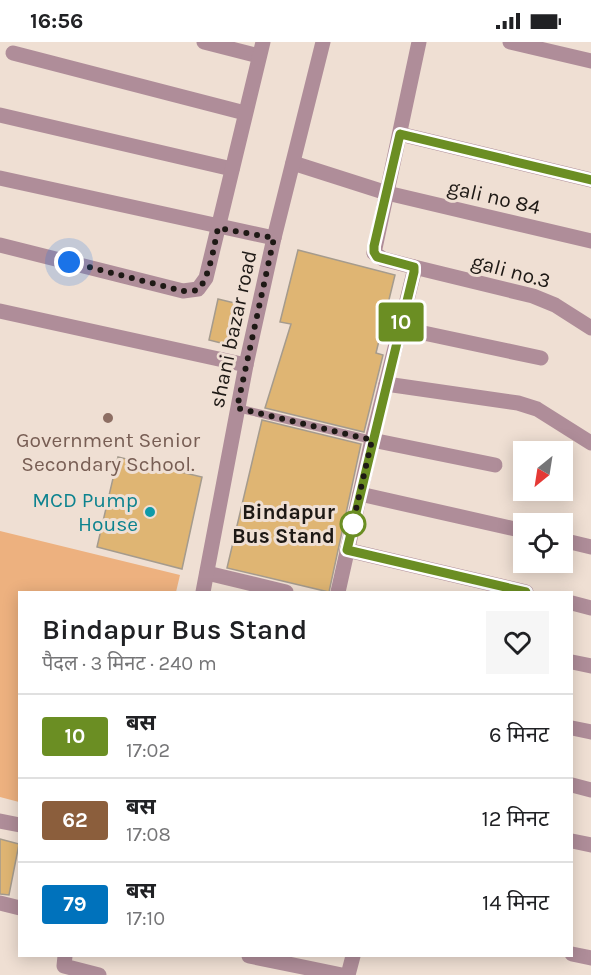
<!DOCTYPE html>
<html lang="hi">
<head>
<meta charset="utf-8">
<style>
	:root { --surface:#fff; --page:#f6f6f6; --text:#202124; --muted:#757577; --line:#e0e0e0 }
	body { margin:0; font-family:Karla,"Noto Sans Devanagari",sans-serif; background:var(--page); color:var(--text); height:100vh; display:flex; flex-direction:column; font-size:22px; white-space:nowrap }
	* { box-sizing:border-box; margin:0 }
	p { font-size:20px; color:var(--muted) }
	.icon { flex:none; width:33px; height:33px; fill:none; stroke:currentColor; stroke-width:2; stroke-linecap:round; stroke-linejoin:round }
	.map { position:relative; flex:1; overflow:hidden }
	.sheet { position:absolute; left:18px; top:549px; width:555px; height:366px; display:flex; flex-direction:column; background:var(--surface); border-radius:0px; box-shadow:0 3px 15px #0003 }
	.sheet>* { flex:none }
	.badge { padding:0 12px; border-radius:4px; font-size:21px; line-height:39px }
	.needle { width:39px; rotate:210deg }
	.controls { position:absolute; left:513px; top:399px; display:grid; gap:12px }
	.controls a { display:grid; place-items:center; width:60px; height:60px; border-radius:0px; background:var(--surface); box-shadow:0 3px 15px #0003; font-size:30px }
	.you { position:absolute; width:30px; height:30px; margin:-15px; border:4px solid #fff; border-radius:50%; background:#1a73e8; box-shadow:0 0 0 9px #1a73e833 }
	.map>.badge { position:absolute; translate:-50% -50%; box-shadow:0 0 0 3px #fff }
	.round { display:grid; place-items:center; flex:none; width:63px; height:63px; border-radius:0px; background:var(--page) }
	.overview { display:flex; align-items:center; justify-content:space-between; height:102px; padding:0 24px }
	h1 { font-size:28px; font-weight:600; line-height:45px }
	ul { padding:0; list-style:none }
	li { display:flex; align-items:center; gap:18px; height:84px; padding:0 24px; border-top:2px solid var(--line) }
	li div { flex:1 }
	li b { display:block; font-size:22px }
	li em { font-style:normal }
	li .badge { min-width:66px; font-weight:700; text-align:center }
	.status { display:flex; justify-content:space-between; align-items:center; height:42px; padding:0 30px; background:var(--surface); direction:ltr }
	.status svg { height:16px; fill:currentColor }
	.map>svg:first-child { display:block }
	.green { fill:#edb17f }
	.building { fill:#dfb573; stroke:#a59b8d; stroke-width:1.5 }
	.lines { fill:none; stroke-linecap:round; stroke-linejoin:round }
	.lane { stroke:#af8d99; stroke-width:8 }
	.street { stroke:#af8d99; stroke-width:15 }
	.line-casing { stroke:#fff; stroke-width:14 }
	.line { stroke:#6b8e23; stroke-width:9 }
	.walk { stroke:#1e1915; stroke-width:6; stroke-dasharray:0 10.8 }
	.education-dot { fill:#8d6e63; stroke:#efdfd3; stroke-width:2 }
	.culture-dot { fill:#0f9aa8; stroke:#efdfd3; stroke-width:2 }
	.stop-dot { fill:#fff; stroke:#6b8e23; stroke-width:3 }
	.labels { text-anchor:middle; dominant-baseline:central; stroke-width:6; stroke-linejoin:round; paint-order:stroke }
	.street-label { font-size:21px; fill:#1e1915; stroke:#efdfd3 }
	.education-label { font-size:21px; fill:#785e54; stroke:#efdfd3 }
	.culture-label { font-size:21px; fill:#0d838f; stroke:#efdfd3; text-anchor:end }
	.stop-label { font-size:21px; font-weight:bold; fill:#1e1915; stroke:#efdfd3; text-anchor:end }
</style>
</head>
<body>
<div class="status"><b>16:56</b><svg viewBox="0 0 49 12"><path d="M0 12V9h3v3zM5 12V6h3v6zM10 12V3h3v9zM15 12V0h3v12zM26 1h20v11H26zM47 4h2v5h-2z"/></svg></div>
<div class="map">
<svg width="591" height="933" viewBox="0 0 591 933">
	<rect width="100%" height="100%" fill="#efdfd3"/>
	<polygon class="green" points="0,489 180,533 176,550 20,550 19,760 0,755"/>
	<g class="building">
		<polygon points="298,208 395,233 376,311 383,313 364,390 265,366 291,282 280,280"/>
		<polygon points="218,257 243,263 233,304 209,298"/>
		<polygon points="262,378 361,402 329,550 227,526"/>
		<polygon points="118,415 202,435 182,527 97,505"/>
		<polygon points="0,797 19,802 9,853 0,852"/>
	</g>
	<g class="lines">
		<polyline class="lane" points="237,366 372,398"/>
		<g class="street">
			<polyline points="204,0 259,14"/>
			<polyline points="510,0 591,19"/>
			<polyline points="13,11 245,71"/>
			<polyline points="0,73 232,127"/>
			<polyline points="400,92 591,138"/>
			<polyline points="293,121 387,151 591,199"/>
			<polyline points="0,136 274,196"/>
			<polyline points="0,203 183,249 198,247 206,236 263,0"/>
			<polyline points="414,225 533,254 555,263 591,286"/>
			<polyline points="0,269 246,323"/>
			<polyline points="400,286 541,316"/>
			<polyline points="386,342 518,361 537,367 591,401"/>
			<polyline points="372,398 495,423"/>
			<polyline points="360,452 524,489"/>
			<polyline points="562,498 591,505"/>
			<polyline points="347,508 526,550"/>
			<polyline points="207,531 286,550"/>
			<polyline points="203,550 246,323 274,196 323,0"/>
			<polyline points="338,550 372,398 414,230 414,225 383,217 374,211 419,0"/>
			<polyline points="572,561 591,566"/>
			<polyline points="572,620 591,624"/>
			<polyline points="572,686 591,690"/>
			<polyline points="572,743 591,748"/>
			<polyline points="0,779 20,783"/>
			<polyline points="572,799 591,803"/>
			<polyline points="0,861 20,866"/>
			<polyline points="572,912 591,916"/>
			<polyline points="65,914 64,924 99,933"/>
			<polyline points="249,914 342,933"/>
			<polyline points="348,933 353,914"/>
		</g>
	</g>
	<g class="lines">
		<g class="line-casing">
			<polyline id="line" points="526,550 347,508 414,230 414,225 377,215 374,210 374,204 400,92 591,138"/>
		</g>
		<use href="#line" class="line"/>
		<path class="walk" d="M 69,220 L 183,249 C 187,249 194,250 198,247 C 209,239 215,199 218,186 L 274,196 L 237,366 L 372,398 L 351,489 L 353,482"/>
	</g>
	<circle class="education-dot" cx="108" cy="376" r="6"/>
	<circle class="culture-dot" cx="150" cy="470" r="6"/>
	<circle class="stop-dot" cx="353" cy="482" r="12"/>
	<g class="labels">
		<g class="street-label">
			<text transform="translate(494 155) rotate(13)">gali no 84</text>
			<text transform="translate(511 229) rotate(15)">gali no.3</text>
			<text transform="translate(233 287) rotate(-78)">shani bazar road</text>
		</g>
		<g class="education-label">
			<text x="108" y="398">Government Senior<tspan x="108" dy="24">Secondary School.</tspan></text>
		</g>
		<g class="culture-label">
			<text x="138" y="458">MCD Pump<tspan x="138" dy="24">House</tspan></text>
		</g>
		<g class="stop-label">
			<text x="335" y="470">Bindapur<tspan x="335" dy="24">Bus Stand</tspan></text>
		</g>
	</g>
</svg>
<div class="controls">
<a><svg class="needle" viewBox="-14 -14 28 28"><path d="M0-13l5 13h-10z" fill="#e53935"/><path d="M0 13l5-13h-10z" fill="#757577"/></svg></a>
<a><svg class="icon" aria-label="locate" viewBox="0 0 24 24"><circle cx="12" cy="12" r="6"/><path d="M12 2v4M12 18v4M2 12h4M18 12h4"/></svg></a>
</div>
<div class="you" style="left:69px;top:220px"></div>
<b class="badge" style="left:401px;top:280px;background:#6b8e23;color:#fff">10</b>
<section class="sheet">
<div class="overview"><div><h1>Bindapur Bus Stand</h1><p>पैदल · 3 मिनट · 240 m</p></div><a class="round"><svg class="icon" aria-label="heart" viewBox="0 0 24 24"><path d="M12 20l-8-8c-3-5 5-10 8-4 3-6 11-1 8 4z"/></svg></a></div>
<ul>
<li><span class="badge" style="background:#6b8e23;color:#fff">10</span><div><b>बस</b><p>17:02</p></div><em>6 मिनट</em></li>
<li><span class="badge" style="background:#8b5e3c;color:#fff">62</span><div><b>बस</b><p>17:08</p></div><em>12 मिनट</em></li>
<li><span class="badge" style="background:#0072bc;color:#fff">79</span><div><b>बस</b><p>17:10</p></div><em>14 मिनट</em></li>
</ul>
</section>
</div>
</body>
</html>
